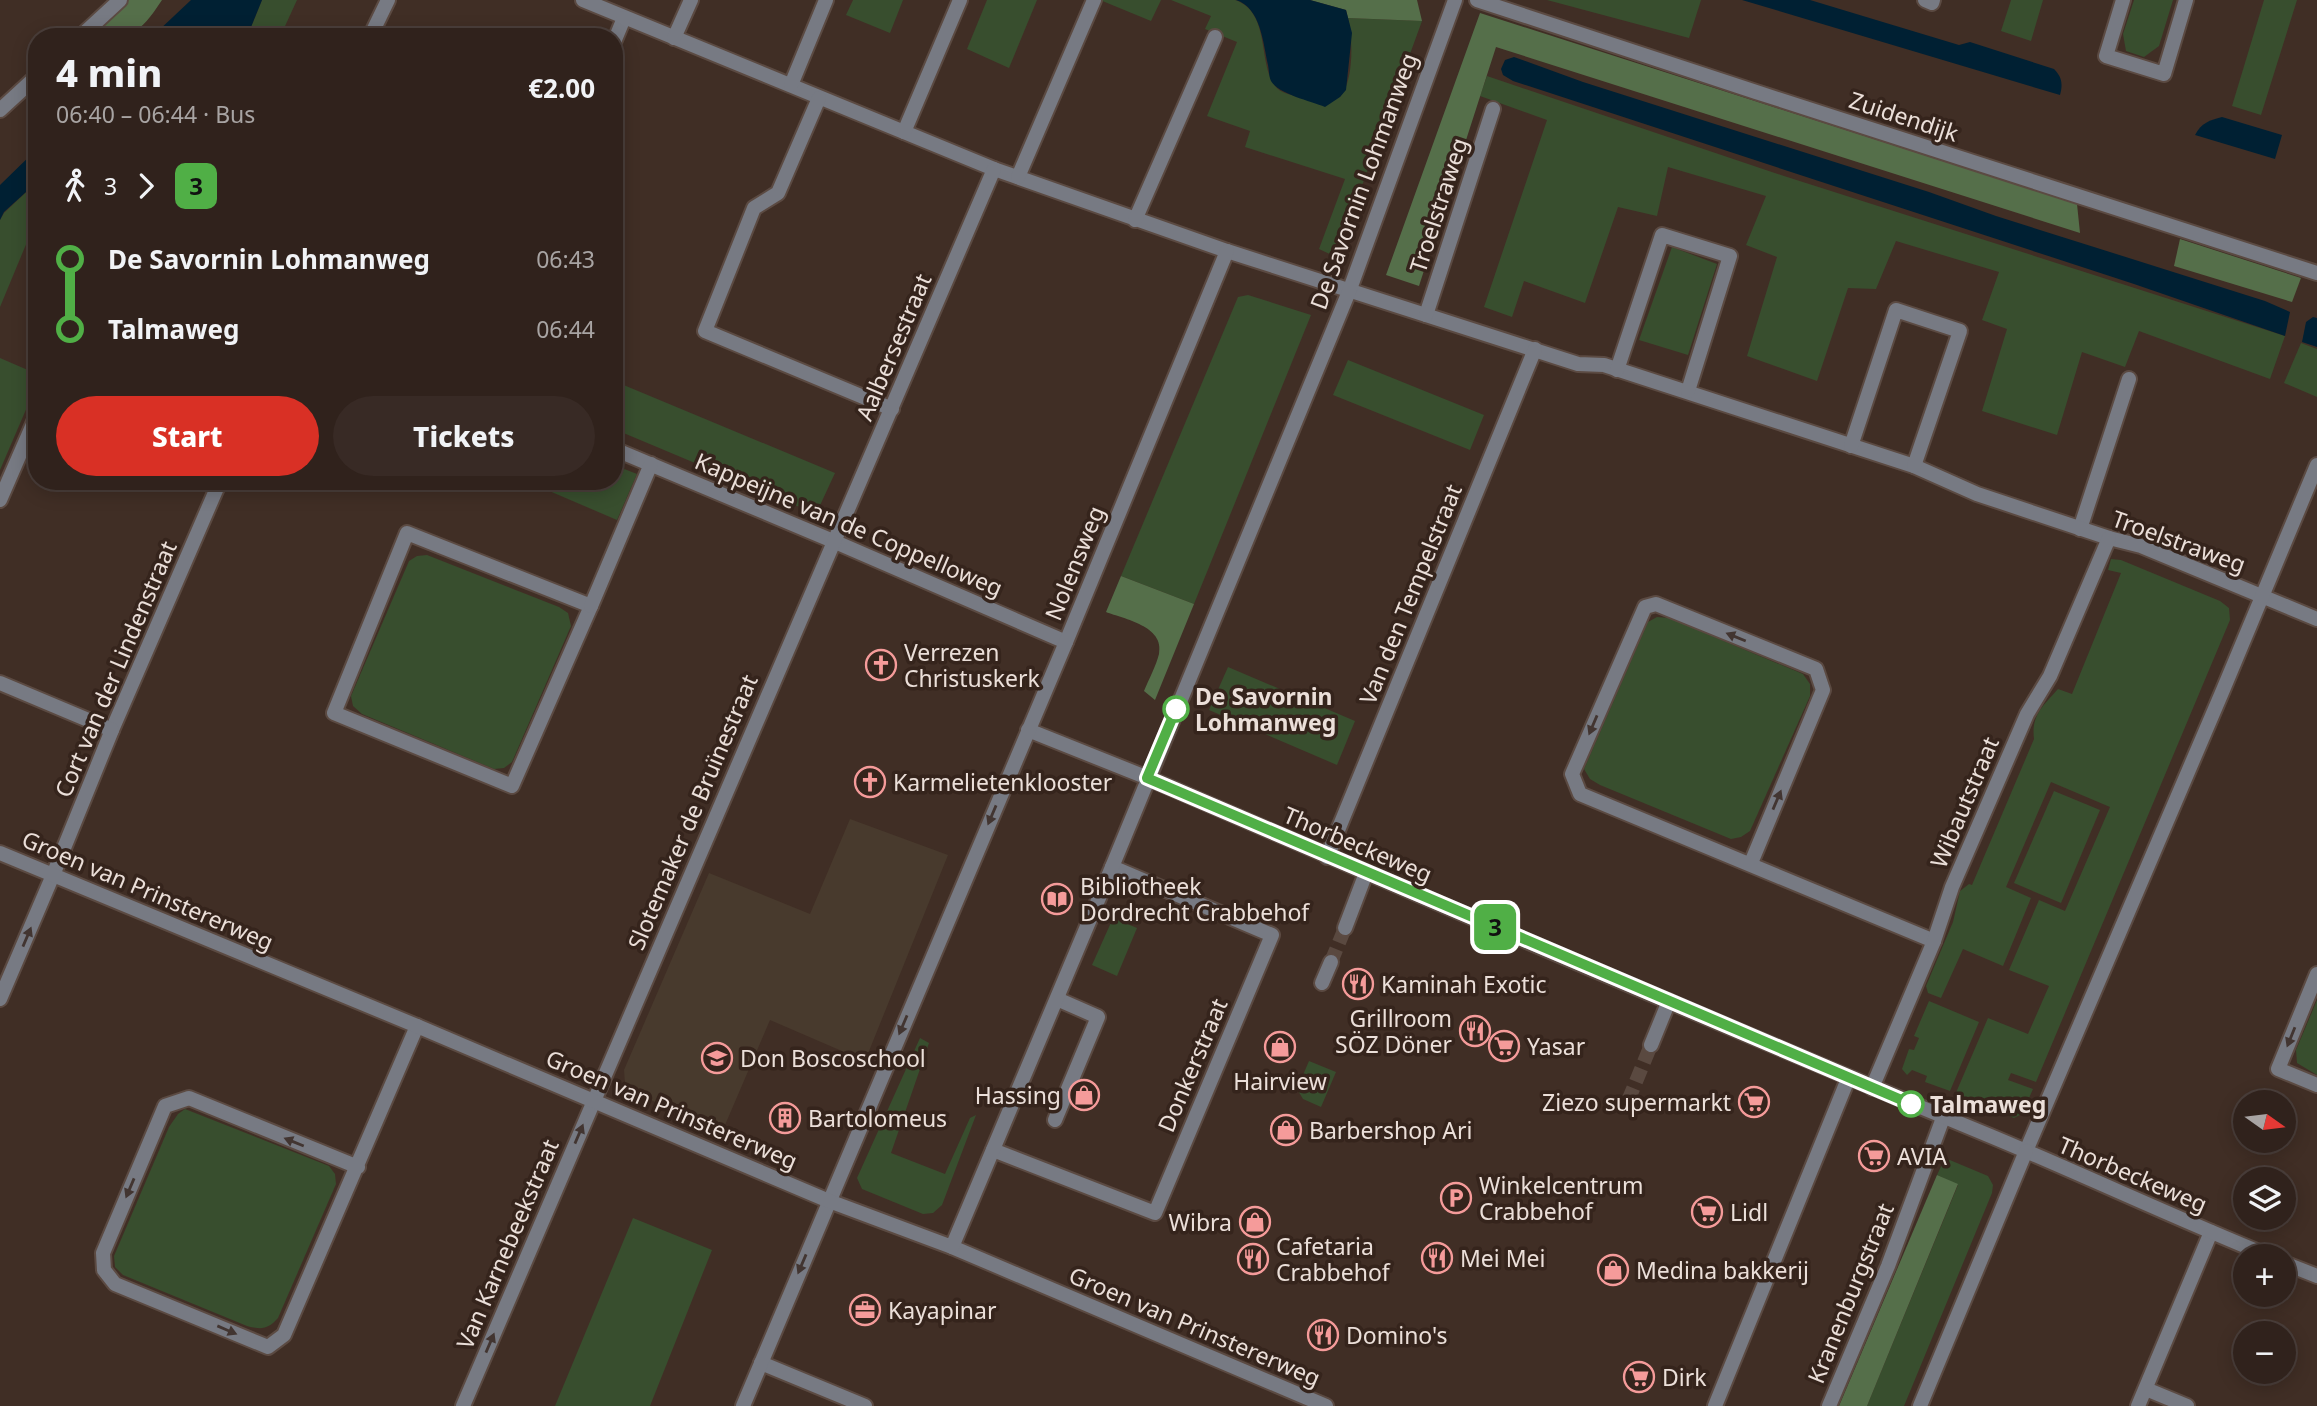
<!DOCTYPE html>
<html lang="en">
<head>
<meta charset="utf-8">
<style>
	:root { --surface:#30221c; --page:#382a25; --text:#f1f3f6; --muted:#a8a4a3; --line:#4b3f3b; --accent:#d93025 }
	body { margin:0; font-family:"Noto Sans",sans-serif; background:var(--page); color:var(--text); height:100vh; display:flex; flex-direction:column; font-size:26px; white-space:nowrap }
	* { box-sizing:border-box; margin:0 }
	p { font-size:23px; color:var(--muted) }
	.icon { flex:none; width:38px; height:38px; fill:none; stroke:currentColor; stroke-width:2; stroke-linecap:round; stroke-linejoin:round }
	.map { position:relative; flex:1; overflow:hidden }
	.panel { position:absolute; left:28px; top:28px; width:595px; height:462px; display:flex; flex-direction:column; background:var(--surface); border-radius:28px; box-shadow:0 4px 18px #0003,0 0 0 2px var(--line) }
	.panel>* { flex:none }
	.badge { padding:0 14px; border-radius:10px; font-size:24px; line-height:46px }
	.needle { width:46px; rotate:104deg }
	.buttons { position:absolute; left:2233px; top:1090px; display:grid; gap:14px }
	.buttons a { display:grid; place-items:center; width:63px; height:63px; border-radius:50%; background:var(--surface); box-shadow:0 4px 18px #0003,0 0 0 2px var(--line); font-size:35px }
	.map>.badge { position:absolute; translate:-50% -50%; box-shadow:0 0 0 4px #fff }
	.legs { display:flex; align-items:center; gap:10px; height:77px; padding:0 28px; font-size:23px }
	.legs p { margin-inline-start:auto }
	.overview { display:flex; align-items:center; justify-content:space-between; height:119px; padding:0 28px }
	h1 { font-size:38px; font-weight:800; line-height:52px }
	.cta { display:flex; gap:14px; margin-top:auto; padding:14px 28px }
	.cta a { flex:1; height:80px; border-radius:42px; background:var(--accent); color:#fff; font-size:28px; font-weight:800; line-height:80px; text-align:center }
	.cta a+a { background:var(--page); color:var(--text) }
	ul { padding:0 28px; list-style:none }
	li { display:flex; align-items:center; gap:24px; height:70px; font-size:26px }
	li i { display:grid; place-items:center; width:10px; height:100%; margin:0 9px; background:currentColor }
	li i::after { content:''; width:18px; height:18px; margin:-9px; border:5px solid; border-radius:50%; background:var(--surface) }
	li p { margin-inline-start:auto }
	li:first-child i { background:linear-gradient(#0000 50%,currentColor 0) }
	li:last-child i { background:linear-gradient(currentColor 50%,#0000 0) }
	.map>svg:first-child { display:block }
	.education { fill:#483a2d }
	.green { fill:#384e2e }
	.forest { fill:#556f4a }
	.water { fill:#002033 }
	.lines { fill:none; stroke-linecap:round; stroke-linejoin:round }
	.pedestrian-tunnel { stroke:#5a4940; stroke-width:14; stroke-dasharray:14 7; stroke-linecap:butt }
	.pedestrian-casing { stroke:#5b4a42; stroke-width:18 }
	.minor-casing { stroke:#5b4a42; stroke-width:18 }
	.tertiary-casing { stroke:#5b4a42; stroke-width:18 }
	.pedestrian { stroke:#777a83; stroke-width:14 }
	.minor { stroke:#777a83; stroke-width:14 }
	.tertiary { stroke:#777a83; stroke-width:14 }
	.oneway { fill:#423531 }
	.line-1-casing { stroke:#fff; stroke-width:16 }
	.line-1 { stroke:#50af46; stroke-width:10 }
	.stop-1-dot { fill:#fff; stroke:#50af46; stroke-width:3.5 }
	.labels { text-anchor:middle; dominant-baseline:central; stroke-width:7; stroke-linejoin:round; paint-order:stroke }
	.street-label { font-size:23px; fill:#ebdfd9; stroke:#35241c }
	.poi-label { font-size:23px; fill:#ebdfd9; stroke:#35241c; text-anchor:start }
	.stop-label { font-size:23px; font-weight:bold; fill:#ebdfd9; stroke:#35241c; text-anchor:start }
</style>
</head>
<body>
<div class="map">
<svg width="2317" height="1406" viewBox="0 0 2317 1406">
	<rect width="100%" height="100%" fill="#402e25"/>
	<polygon class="education" points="850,819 948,855 865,1061 770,1020 722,1132 633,1092 625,1083 624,1070 709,873 810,914"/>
	<g class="green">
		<polygon points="262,0 297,0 280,37 247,37"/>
		<polygon points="853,0 903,0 890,33 846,15"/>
		<polygon points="987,0 1037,0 1009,68 967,49"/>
		<polygon points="1100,0 1161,0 1151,21"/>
		<path d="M 1171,0 L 1235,0 C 1276,13 1253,81 1285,93 C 1301,99 1323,97 1340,97 C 1354,82 1353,38 1348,18 L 1422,21 L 1336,257 L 1319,249 L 1345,179 L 1245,147 L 1250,131 L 1207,116 L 1237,42 L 1205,29 L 1211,16 Z"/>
		<polygon points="1547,0 1701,0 1689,38"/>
		<polygon points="2011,0 2043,0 2031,41 2001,31"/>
		<polygon points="2134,0 2173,0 2159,46 2144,57 2126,51 2123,34"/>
		<polygon points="2264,0 2297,0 2261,115 2232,106"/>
		<polygon points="1487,76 1784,176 2285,336 2270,379 2139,331 2125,367 2082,352 2057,435 1982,411 2007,329 1982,320 1999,272 1896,241 1876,289 1848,288 1817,381 1747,356 1777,257 1746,245 1766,196 1668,167 1657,216 1618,207 1585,303 1524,281 1512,317 1484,307 1547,120 1480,96"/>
		<polygon points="37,182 37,218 0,307 0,220 4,213"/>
		<polygon points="1672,247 1717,264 1688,355 1639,340"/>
		<polygon points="1248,295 1311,315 1194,604 1121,576 1238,297"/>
		<polygon points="2301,343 2317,349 2317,397 2284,383"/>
		<polygon points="0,358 37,374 37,384 0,470"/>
		<polygon points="1348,360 1484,415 1470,450 1333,395"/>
		<polygon points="614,381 835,473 816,514 614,429"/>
		<polygon points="614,465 637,474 617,520 526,481 614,481"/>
		<polygon points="427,555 559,607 568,613 571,626 512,762 504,768 494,769 362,714 353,706 351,696 409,561 417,556"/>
		<path d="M 2111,559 L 2121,560 L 2220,601 L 2229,608 L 2230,620 L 2036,1082 L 2011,1073 L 2008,1080 L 2033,1089 L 2022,1114 L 2014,1118 L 1955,1095 L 1988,1018 L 2028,1034 L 2049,986 L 2009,970 L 2039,900 L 2065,911 L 2110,807 L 2051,782 L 2006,887 L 2031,898 L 2003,966 L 1963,949 L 1941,998 L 1928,993 L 1926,986 L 1953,922 L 1960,891 L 1969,884 L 1972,885 L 2034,739 C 2031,715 2043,706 2058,689 L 2072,694 L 2121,573 L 2108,570 Z"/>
		<polygon points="1657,617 1669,618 1803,674 1810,684 1810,696 1750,831 1741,837 1731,839 1600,785 1590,779 1584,769 1648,622"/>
		<polygon points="1228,667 1355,721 1337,765 1209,710"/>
		<polygon points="2054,791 2100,810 2061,903 2014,883"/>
		<polygon points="1113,918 1137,928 1117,976 1092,965"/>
		<polygon points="2317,1000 2317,1075 2297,1063 2296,1050"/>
		<polygon points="1929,1001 1979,1022 1950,1091 1925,1082 1927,1076 1912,1070 1907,1075 1902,1069 1909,1049 1914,1050 1919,1038 1914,1036"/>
		<polygon points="920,1038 929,1043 891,1153 945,1174 970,1118 976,1115 942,1205 933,1213 923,1214 862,1189 857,1178"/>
		<polygon points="1309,1061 1336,1072 1321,1107 1303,1099 1297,1089"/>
		<path d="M 185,1109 L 329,1166 L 335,1174 L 336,1184 L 278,1318 C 268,1329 262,1330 247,1326 L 123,1275 L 115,1267 L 114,1256 L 169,1127 L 178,1114 Z"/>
		<polygon points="1945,1158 1988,1176 1993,1185 1992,1193 1904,1406 1867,1406 1958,1185 1937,1175"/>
		<polygon points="633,1218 712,1250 650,1406 555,1406"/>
	</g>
	<g class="forest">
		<path d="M 128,0 L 162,0 C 137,38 131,37 88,37 Z"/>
		<polygon points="1310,0 1417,0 1422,21 1348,18 1346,10"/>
		<polygon points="1480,13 2077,204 2080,233 1496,47 1419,286 1386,275"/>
		<polygon points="2180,239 2301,278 2292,302 2174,266"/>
		<path d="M 1121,576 L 1194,604 L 1155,700 L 1144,691 C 1149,679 1156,666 1159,654 C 1165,626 1124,619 1106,612 Z"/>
		<polygon points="1937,1175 1958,1184 1867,1406 1839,1406"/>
	</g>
	<g class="water">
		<polygon points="191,0 262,0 247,37 161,37 157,32"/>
		<path d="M 1236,0 L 1310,0 L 1346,10 L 1352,33 L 1346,90 L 1340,97 L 1325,107 C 1311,101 1278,94 1271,81 C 1269,77 1269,70 1268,65 C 1263,43 1261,8 1236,0 Z"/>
		<path d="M 1742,0 L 1810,0 L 1959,45 L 1970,42 L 2054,69 C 2062,77 2063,84 2060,95 Z"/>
		<polygon points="1514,57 1583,82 1929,192 1996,216 2265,301 2290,312 2285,336 2134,284 1513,81 1503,75 1501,69 1505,60"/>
		<path d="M 2222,117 L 2282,135 L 2275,159 L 2195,135 C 2201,123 2210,120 2222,117 Z"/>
		<polygon points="37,149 37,182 4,212 0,220 0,185"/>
		<polygon points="2313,317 2317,318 2317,347 2302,342 2306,322"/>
	</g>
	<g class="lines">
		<g class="pedestrian-tunnel">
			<polyline points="1331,962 1345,928"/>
			<polyline points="1628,1101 1651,1045"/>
		</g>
		<g class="pedestrian-casing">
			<g id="pedestrian">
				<polyline points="2080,529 2129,379"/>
				<polyline points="1345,928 1366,873"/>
				<polyline points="1322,983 1331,962"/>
				<polyline points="1651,1045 1669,1001"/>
			</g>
		</g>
		<g class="minor-casing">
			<g id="minor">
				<polyline points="583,0 994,169 1227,251 1578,364 1604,365 1914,466 1977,494 2109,538 2141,546 2317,619"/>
				<polyline points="1477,0 1756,92 2317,273"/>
				<polyline points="1925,0 1932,3 1933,0"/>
				<polyline points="2123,0 2106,56 2164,74 2186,0"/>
				<polyline points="80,37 120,0"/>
				<polyline points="370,37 388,0"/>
				<polyline points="674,38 691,0"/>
				<polyline points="614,42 624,18"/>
				<polyline points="791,85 826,0"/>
				<polyline points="819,98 778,193 754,208 705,331 892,409"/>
				<polyline points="0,110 37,76"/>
				<polyline points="904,132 960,0"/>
				<polyline points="1018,177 1094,0"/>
				<polyline points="1135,220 1215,37"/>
				<polyline points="1426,315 1493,109"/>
				<polyline points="1617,370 1662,235 1730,256 1688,391"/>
				<polyline points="1851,446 1896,310 1960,331 1914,466"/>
				<polyline points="614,449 833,541 1066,642"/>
				<polyline points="0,500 37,415"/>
				<polygon points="407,533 591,606 512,786 334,713"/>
				<polyline points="591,606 651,464"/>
				<polyline points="112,730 220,481"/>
				<polyline points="1028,730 1148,778"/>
				<polyline points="1327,857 1535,349"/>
				<polyline points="1751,863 1823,690 1816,669 1656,604 1645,607 1572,774 1580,794 1934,941"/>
				<polyline points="2317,974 2278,1069 2317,1085"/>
				<polyline points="0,999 53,875"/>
				<polyline points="1872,1088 1934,941 1952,887 2027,714 2050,676 2109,538"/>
				<polyline points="1055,1120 1098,1017 1057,999"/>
				<polyline points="993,1150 1155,1213 1272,935 1112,867"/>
				<polyline points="2026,1151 2223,690 2317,465"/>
				<polyline points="358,1167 189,1098 165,1106 103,1253 104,1270 115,1284 268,1347 284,1335 417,1026"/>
				<polyline points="952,1247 1326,1406"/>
				<polyline points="761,1363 865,1406"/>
				<polyline points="2146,1389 2187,1406"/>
				<polyline points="463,1406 994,169"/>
				<polyline points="743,1406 1066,642 1227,251"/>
				<polyline points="1715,1406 1848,1079"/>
				<polyline points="1829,1406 1888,1266 1943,1118"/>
				<polyline points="2138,1406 2211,1232"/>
			</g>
		</g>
		<g class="tertiary-casing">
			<g id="tertiary">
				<polyline points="0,683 112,730 53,875"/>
				<path d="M 1148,778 C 1427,899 1707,1019 1988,1135 C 2082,1174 2175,1218 2269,1256"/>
				<polyline points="0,853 417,1026 829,1201 952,1247 1112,867 1350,289 1455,0"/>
				<polyline points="2284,1263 2317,1276"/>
				<polyline points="1920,1406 2026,1151"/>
			</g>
		</g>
		<use href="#pedestrian" class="pedestrian"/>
		<use href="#minor" class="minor"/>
		<use href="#tertiary" class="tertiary"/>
	</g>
	<defs><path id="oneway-solid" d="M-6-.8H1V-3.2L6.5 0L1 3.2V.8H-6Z" transform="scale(1.75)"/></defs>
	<g class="oneway">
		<use href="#oneway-solid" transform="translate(1736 637) rotate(-158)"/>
		<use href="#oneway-solid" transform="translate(1593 725) rotate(113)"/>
		<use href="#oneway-solid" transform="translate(1777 800) rotate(-67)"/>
		<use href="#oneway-solid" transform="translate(992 815) rotate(113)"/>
		<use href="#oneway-solid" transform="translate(27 937) rotate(-67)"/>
		<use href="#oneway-solid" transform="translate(903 1025) rotate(113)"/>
		<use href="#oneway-solid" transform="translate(2291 1037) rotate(112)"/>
		<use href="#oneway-solid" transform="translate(579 1134) rotate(-67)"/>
		<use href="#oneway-solid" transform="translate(294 1142) rotate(-158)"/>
		<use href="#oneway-solid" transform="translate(130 1188) rotate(113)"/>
		<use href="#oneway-solid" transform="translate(802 1264) rotate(113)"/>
		<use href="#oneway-solid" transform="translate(227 1330) rotate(23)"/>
		<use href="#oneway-solid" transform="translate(490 1343) rotate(-67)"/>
	</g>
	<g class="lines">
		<g class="line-1-casing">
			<polyline id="line-1" points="1176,709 1147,778 1911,1104"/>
		</g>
		<use href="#line-1" class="line-1"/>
	</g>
	<defs>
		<g id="church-ring" transform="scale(1.575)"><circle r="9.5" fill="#35241c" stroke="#f59b9a" stroke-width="1.5"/><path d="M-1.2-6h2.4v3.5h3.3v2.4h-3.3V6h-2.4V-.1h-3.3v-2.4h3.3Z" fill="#f59b9a"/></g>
		<g id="library-ring" transform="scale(1.575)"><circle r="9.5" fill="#35241c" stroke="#f59b9a" stroke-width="1.5"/><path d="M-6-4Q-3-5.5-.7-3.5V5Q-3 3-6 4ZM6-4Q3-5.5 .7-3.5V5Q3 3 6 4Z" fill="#f59b9a"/></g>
		<g id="restaurant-ring" transform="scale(1.575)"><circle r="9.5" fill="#35241c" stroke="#f59b9a" stroke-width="1.5"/><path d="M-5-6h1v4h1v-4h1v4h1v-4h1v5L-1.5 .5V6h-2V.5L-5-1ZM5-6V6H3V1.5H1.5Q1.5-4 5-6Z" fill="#f59b9a"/></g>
		<g id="supermarket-ring" transform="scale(1.575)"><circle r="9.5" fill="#35241c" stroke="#f59b9a" stroke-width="1.5"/><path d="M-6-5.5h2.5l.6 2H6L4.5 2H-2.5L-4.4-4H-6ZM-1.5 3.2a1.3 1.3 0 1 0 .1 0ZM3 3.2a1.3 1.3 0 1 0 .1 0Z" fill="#f59b9a"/></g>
		<g id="shop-ring" transform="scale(1.575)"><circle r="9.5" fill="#35241c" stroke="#f59b9a" stroke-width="1.5"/><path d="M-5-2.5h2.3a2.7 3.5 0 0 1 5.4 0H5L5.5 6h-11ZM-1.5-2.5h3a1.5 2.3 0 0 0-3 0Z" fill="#f59b9a"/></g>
		<g id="school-ring" transform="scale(1.575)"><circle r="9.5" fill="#35241c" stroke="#f59b9a" stroke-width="1.5"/><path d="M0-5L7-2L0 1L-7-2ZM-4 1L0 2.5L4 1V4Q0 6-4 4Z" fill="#f59b9a"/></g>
		<g id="building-ring" transform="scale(1.575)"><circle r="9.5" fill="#35241c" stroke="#f59b9a" stroke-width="1.5"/><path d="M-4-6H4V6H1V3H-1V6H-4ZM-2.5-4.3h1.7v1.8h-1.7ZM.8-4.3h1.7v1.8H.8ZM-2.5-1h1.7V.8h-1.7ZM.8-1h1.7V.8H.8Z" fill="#f59b9a"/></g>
		<g id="parking-ring" transform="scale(1.575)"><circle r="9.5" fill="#35241c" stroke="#f59b9a" stroke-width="1.5"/><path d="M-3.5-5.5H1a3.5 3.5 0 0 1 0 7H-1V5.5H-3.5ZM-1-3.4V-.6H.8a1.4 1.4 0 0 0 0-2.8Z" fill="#f59b9a"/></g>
		<g id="office-ring" transform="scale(1.575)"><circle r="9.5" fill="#35241c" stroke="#f59b9a" stroke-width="1.5"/><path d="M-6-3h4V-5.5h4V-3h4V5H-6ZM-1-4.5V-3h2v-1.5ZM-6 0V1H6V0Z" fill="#f59b9a"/></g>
	</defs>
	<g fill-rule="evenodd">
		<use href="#church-ring" x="881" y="665"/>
		<use href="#church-ring" x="870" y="782"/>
		<use href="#library-ring" x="1057" y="899"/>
		<use href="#restaurant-ring" x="1358" y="984"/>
		<use href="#restaurant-ring" x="1475" y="1031"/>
		<use href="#supermarket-ring" x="1504" y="1046"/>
		<use href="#shop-ring" x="1280" y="1047"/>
		<use href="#school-ring" x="717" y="1058"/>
		<use href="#shop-ring" x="1084" y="1095"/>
		<use href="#supermarket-ring" x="1754" y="1102"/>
		<use href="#building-ring" x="785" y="1118"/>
		<use href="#shop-ring" x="1286" y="1130"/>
		<use href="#supermarket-ring" x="1874" y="1156"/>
		<use href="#parking-ring" x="1456" y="1198"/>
		<use href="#supermarket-ring" x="1707" y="1212"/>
		<use href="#shop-ring" x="1255" y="1222"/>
		<use href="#restaurant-ring" x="1437" y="1258"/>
		<use href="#restaurant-ring" x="1253" y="1259"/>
		<use href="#shop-ring" x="1613" y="1270"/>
		<use href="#office-ring" x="865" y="1310"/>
		<use href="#restaurant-ring" x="1323" y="1335"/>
		<use href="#supermarket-ring" x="1639" y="1377"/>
	</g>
	<g class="stop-1-dot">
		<circle cx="1176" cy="709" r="12"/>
		<circle cx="1911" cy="1104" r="12"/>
	</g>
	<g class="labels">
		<g class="street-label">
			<text transform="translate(1904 116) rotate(18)">Zuidendijk</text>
			<text transform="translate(1363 181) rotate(-70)">De Savornin Lohmanweg</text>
			<text transform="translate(1438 205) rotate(-72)">Troelstraweg</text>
			<text transform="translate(893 347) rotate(-67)">Aalbersestraat</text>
			<text transform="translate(849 524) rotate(23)">Kappeijne van de Coppelloweg</text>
			<text transform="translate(2179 541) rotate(20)">Troelstraweg</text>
			<text transform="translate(1074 563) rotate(-68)">Nolensweg</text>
			<text transform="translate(1410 594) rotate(-68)">Van den Tempelstraat</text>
			<text transform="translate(115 669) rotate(-67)">Cort van der Lindenstraat</text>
			<text transform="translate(1964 802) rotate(-67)">Wibautstraat</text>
			<text transform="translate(692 812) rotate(-67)">Slotemaker de Bruïnestraat</text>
			<text transform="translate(1358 844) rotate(23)">Thorbeckeweg</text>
			<text transform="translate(148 890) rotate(23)">Groen van Prinstererweg</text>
			<text transform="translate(1192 1065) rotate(-67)">Donkerstraat</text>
			<text transform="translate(672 1109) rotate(23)">Groen van Prinstererweg</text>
			<text transform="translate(2133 1174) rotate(23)">Thorbeckeweg</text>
			<text transform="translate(507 1244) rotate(-67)">Van Karnebeekstraat</text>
			<text transform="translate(1850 1293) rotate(-68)">Kranenburgstraat</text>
			<text transform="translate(1195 1326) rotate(23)">Groen van Prinstererweg</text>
		</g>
		<g class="poi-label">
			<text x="904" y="652">Verrezen<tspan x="904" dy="26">Christuskerk</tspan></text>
			<text x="893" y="782">Karmelietenklooster</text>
			<text x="1080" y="886">Bibliotheek<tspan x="1080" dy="26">Dordrecht Crabbehof</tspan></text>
			<text x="1381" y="984">Kaminah Exotic</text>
			<text x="1452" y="1018" text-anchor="end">Grillroom<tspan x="1452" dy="26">SÖZ Döner</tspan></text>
			<text x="1527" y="1046">Yasar</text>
			<text x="740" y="1058">Don Boscoschool</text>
			<text x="1280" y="1081" text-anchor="middle">Hairview</text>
			<text x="1061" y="1095" text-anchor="end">Hassing</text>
			<text x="1731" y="1102" text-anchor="end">Ziezo supermarkt</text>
			<text x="808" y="1118">Bartolomeus</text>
			<text x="1309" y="1130">Barbershop Ari</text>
			<text x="1897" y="1156">AVIA</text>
			<text x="1479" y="1185">Winkelcentrum<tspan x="1479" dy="26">Crabbehof</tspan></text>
			<text x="1730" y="1212">Lidl</text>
			<text x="1232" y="1222" text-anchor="end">Wibra</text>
			<text x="1276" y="1246">Cafetaria<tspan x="1276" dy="26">Crabbehof</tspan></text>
			<text x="1460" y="1258">Mei Mei</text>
			<text x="1636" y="1270">Medina bakkerij</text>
			<text x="888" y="1310">Kayapinar</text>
			<text x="1346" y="1335">Domino's</text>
			<text x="1662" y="1377">Dirk</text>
		</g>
		<g class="stop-label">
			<text x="1195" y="696">De Savornin<tspan x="1195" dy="26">Lohmanweg</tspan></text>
			<text x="1930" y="1104">Talmaweg</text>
		</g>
	</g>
</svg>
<div class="buttons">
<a><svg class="needle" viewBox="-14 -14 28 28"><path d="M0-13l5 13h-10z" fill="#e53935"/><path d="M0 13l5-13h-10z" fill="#a8a4a3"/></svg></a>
<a><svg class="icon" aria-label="layers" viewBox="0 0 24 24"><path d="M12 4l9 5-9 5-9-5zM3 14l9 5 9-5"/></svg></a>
<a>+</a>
<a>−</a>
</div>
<b class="badge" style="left:1495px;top:927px;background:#50af46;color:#111">3</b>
<section class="panel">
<div class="overview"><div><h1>4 min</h1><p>06:40 – 06:44 · Bus</p></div><b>€2.00</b></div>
<div class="legs"><svg class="icon" aria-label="walk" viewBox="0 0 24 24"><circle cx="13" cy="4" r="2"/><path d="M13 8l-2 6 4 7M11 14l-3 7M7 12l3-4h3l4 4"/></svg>3<svg class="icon" aria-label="forward" viewBox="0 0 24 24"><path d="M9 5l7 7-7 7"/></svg><b class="badge" style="background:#50af46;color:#111">3</b></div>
<ul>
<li><i style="color:#50af46"></i><b>De Savornin Lohmanweg</b><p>06:43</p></li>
<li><i style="color:#50af46"></i><b>Talmaweg</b><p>06:44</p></li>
</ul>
<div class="cta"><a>Start</a><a>Tickets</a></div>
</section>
</div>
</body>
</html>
